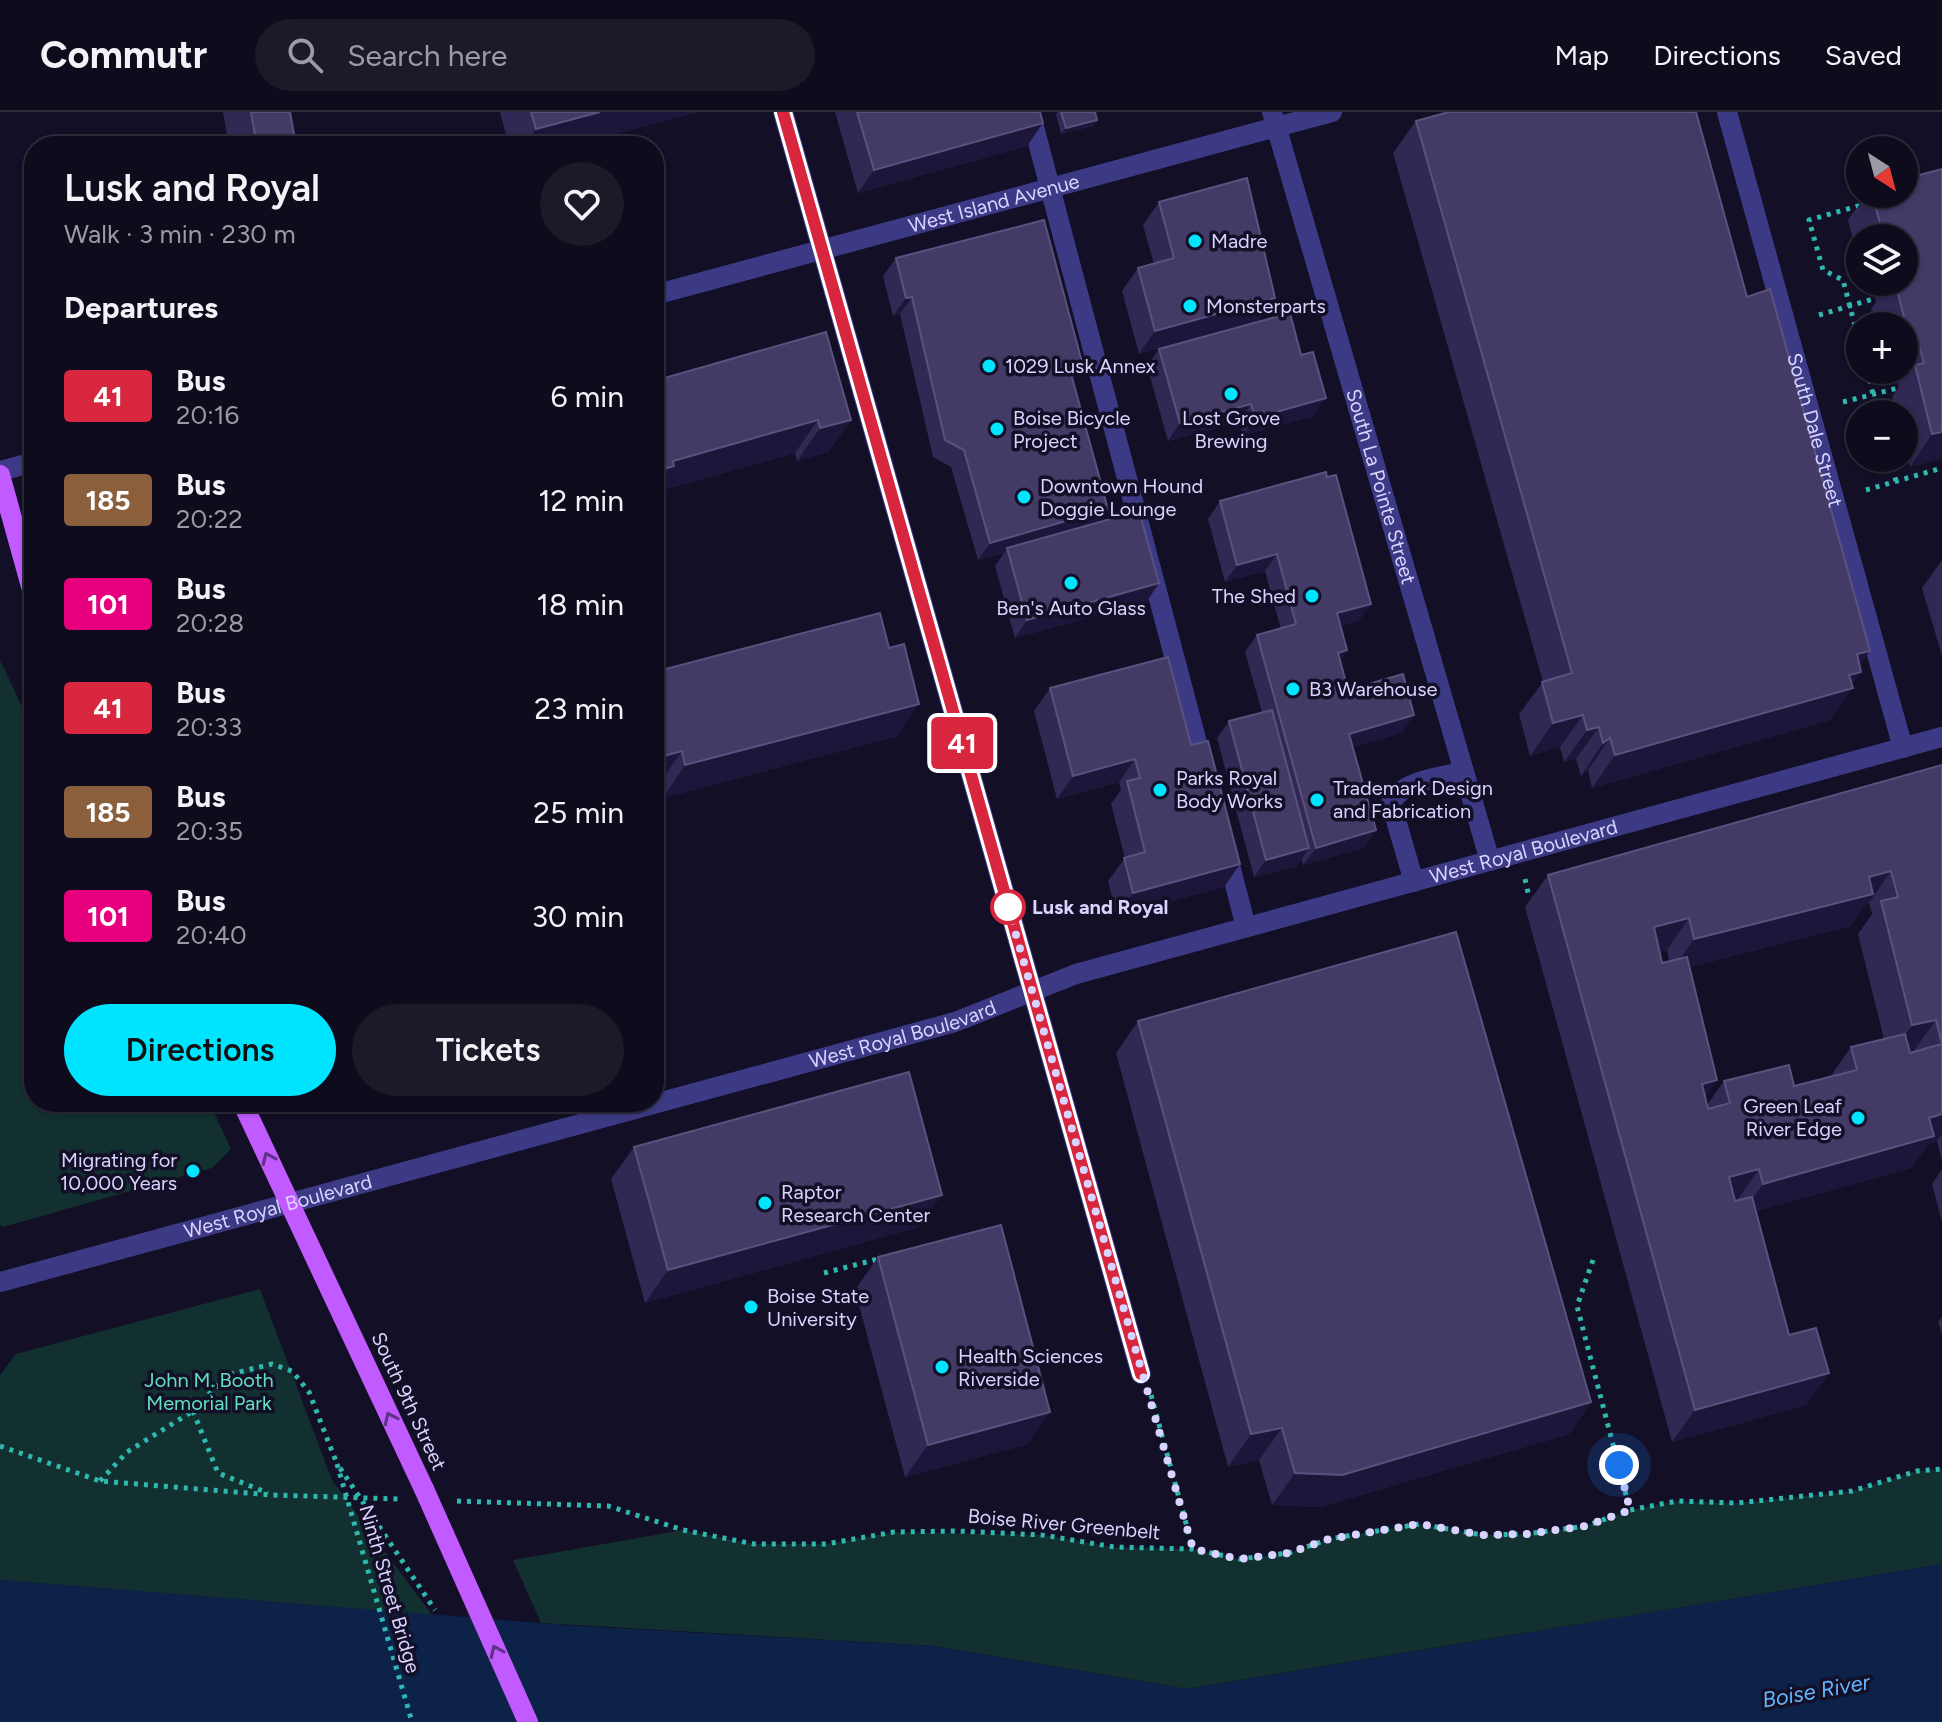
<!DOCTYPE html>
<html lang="en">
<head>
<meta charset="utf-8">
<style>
	:root { --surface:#0e0b1c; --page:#1c1929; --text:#f1f3f6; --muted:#9b9ba3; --line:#2e2b3b; --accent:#00e5ff }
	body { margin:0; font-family:Figtree,sans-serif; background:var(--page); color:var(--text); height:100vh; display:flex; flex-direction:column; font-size:30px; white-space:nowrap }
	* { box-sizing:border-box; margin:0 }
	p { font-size:26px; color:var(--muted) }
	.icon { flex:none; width:44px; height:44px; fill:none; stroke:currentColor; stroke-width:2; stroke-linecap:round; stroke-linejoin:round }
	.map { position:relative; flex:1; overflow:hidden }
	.panel { position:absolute; left:24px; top:24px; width:640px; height:976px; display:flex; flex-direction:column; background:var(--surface); border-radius:32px; box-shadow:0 2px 6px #0004,0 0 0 2px var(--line) }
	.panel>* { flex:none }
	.badge { padding:0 16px; border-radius:6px; font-size:28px; line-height:52px }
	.needle { width:52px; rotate:144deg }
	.controls { position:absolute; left:1846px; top:24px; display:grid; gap:16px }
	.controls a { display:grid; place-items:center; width:72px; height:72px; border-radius:50%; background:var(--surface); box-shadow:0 2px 6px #0004,0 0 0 2px var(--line); font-size:40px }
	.you { position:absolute; width:40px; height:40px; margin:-20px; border:6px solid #fff; border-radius:50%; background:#1a73e8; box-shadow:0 0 0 12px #1a73e833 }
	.map>.badge { position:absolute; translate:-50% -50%; box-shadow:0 0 0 4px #fff }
	h2 { padding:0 40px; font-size:30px; line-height:72px }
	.round { display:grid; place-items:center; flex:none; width:84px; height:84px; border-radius:42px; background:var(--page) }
	.head { display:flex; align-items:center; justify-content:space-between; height:136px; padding:0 40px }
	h1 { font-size:38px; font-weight:600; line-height:60px }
	.cta { display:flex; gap:16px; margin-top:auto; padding:16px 40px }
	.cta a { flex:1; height:92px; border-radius:48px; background:var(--accent); color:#111; font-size:32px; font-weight:600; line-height:92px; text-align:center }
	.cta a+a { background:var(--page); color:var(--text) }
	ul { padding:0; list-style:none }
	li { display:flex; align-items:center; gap:24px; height:104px; padding:0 40px }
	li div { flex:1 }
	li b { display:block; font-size:30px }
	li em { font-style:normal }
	li .badge { min-width:88px; font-weight:700; text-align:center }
	header { display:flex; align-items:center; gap:48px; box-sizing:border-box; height:112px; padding:0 40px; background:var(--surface); border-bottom:2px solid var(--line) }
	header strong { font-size:38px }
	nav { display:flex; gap:44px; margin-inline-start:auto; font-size:28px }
	.search { width:560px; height:72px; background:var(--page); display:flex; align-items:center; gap:20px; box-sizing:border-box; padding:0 28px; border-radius:44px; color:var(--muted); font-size:30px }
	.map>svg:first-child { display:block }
	.green { fill:#12302f }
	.water { fill:#0c2248 }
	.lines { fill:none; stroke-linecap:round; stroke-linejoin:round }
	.path { stroke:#2fb8b0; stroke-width:5; stroke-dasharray:4 6; stroke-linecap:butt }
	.minor { stroke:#3d3a85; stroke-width:20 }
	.major { stroke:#c25bff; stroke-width:20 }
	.path-bridge { stroke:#2fb8b0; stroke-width:5; stroke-dasharray:4 6; stroke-linecap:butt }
	.major-bridge { stroke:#c25bff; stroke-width:20 }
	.wall { fill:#312854; fill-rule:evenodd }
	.shaded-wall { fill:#1d163a }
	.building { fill:#433a66; stroke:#5a527e; stroke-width:2; fill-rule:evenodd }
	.oneway { stroke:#623188 }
	.line-casing { stroke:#fff; stroke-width:18 }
	.line { stroke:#d7263d; stroke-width:12 }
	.walk { stroke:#d9d4ff; stroke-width:8; stroke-dasharray:0 14.4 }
	.poi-dot { fill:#00e5ff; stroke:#130f26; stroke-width:3 }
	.stop-dot { fill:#fff; stroke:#d7263d; stroke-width:4 }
	.labels { text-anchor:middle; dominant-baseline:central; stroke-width:7; stroke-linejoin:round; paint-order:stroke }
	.street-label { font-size:20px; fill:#d9d4ff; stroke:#130f26 }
	.poi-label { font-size:20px; fill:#d9d4ff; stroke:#130f26; text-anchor:start }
	.stop-label { font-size:20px; font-weight:bold; fill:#d9d4ff; stroke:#130f26; text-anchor:start }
	.park-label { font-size:20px; fill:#5fe0c0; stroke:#130f26 }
	.water-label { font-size:22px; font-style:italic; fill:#62b6ff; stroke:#130f26 }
</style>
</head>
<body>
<header>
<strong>Commutr</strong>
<div class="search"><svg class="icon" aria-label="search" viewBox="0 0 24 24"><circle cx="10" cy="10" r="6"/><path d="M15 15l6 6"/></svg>Search here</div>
<nav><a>Map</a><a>Directions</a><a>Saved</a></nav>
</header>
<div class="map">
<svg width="1942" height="1610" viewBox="0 0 1942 1610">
	<rect width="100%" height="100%" fill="#130f26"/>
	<g class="green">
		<polygon points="0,548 34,620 34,990 209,990 231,1037 212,1056 3,1115 0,1113"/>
		<polygon points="260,1177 332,1368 432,1503 0,1468 0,1263 16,1242"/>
		<polygon points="1942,1357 1942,1452 1187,1577 934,1534 541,1511 513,1448 683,1418 754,1432 826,1432 894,1420 1043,1423 1114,1435 1193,1437 1239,1447 1289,1441 1329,1427 1419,1412 1483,1423 1526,1422 1586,1414 1630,1398 1677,1389 1738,1391 1852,1379 1917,1359"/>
	</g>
	<polygon class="water" points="1942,1452 1942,1610 0,1610 0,1468 578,1514 934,1534 1187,1577"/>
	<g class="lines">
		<g class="path">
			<polyline points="1819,203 1873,187"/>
			<polyline points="1860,233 1843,168 1823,158 1809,108 1865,92"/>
			<polyline points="1867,258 1878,302"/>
			<polyline points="1843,290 1898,276"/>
			<polyline points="1890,346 1896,369"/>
			<polyline points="1866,378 1942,356"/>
			<polyline points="1525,767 1529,785"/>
			<polyline points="1593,1148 1577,1194 1630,1398"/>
			<polyline points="824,1161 882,1146"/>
			<polyline points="1151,1283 1193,1437"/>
			<polyline points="193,1299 218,1361 268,1381"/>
			<polyline points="0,1334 100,1369 272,1383 399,1387"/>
			<polyline points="100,1369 127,1340 193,1299 227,1263 272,1252 292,1259 309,1280 337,1352"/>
			<polyline points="457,1389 608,1394 683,1418 754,1432 826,1432 894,1420 957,1419 1043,1423 1114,1435 1193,1437 1239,1447 1289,1441 1329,1427 1419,1412 1483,1423 1526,1422 1586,1414 1630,1398 1677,1389 1737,1391 1852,1379 1917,1359 1942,1357"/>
		</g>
		<g class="minor">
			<polyline points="783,0 1141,1262"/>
			<polyline points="1030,0 1204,657"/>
			<path id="s1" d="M 1272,0 L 1490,749"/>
			<path id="s2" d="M 1727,0 L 1903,636"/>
			<path id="s3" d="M 654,183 L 1332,0"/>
			<polyline points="0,359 34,350"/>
			<polyline points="1226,738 1246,815"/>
			<path d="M 1414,770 L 1391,691 C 1403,668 1437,666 1462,660"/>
			<path id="s4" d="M 0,1170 L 955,910 L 1076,862 L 1942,625"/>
		</g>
		<g class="major">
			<polyline points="0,363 34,485"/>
			<polyline points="242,990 424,1377"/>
		</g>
		<g class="path-bridge">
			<polyline points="337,1352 412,1610"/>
			<polyline points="340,1356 435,1498"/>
		</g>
		<polyline class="major-bridge" points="424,1377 528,1610"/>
	</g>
	<g class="wall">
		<polygon points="223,0 290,0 296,34 229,34"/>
		<polygon points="500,0 697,0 571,34 509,34"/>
		<polygon points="835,0 1040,0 1027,34 858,81"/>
		<polygon points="1058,0 1095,0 1097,8 1093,14 1061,22 1056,2"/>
		<polygon points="1416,9 1747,185 1860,554 1852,573 1830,608 1592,676 1588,658 1581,664 1576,647 1564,650 1560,635 1530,644 1519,602 1543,570 1393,41"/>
		<polygon points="1867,82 1904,82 1942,346 1910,355 1904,332 1904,302 1896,302 1892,285 1899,275 1896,262 1889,264 1887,258 1904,258 1904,214 1876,214 1871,197 1876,190 1872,174 1866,176 1865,170 1904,170 1904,126 1860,126 1860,153 1848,108"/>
		<polygon points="1159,90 1259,209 1314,304 1243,323 1239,310 1168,329 1147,254 1159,237 1232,216 1139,242 1122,179 1138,156 1154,152 1143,113"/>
		<polygon points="896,146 1073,268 1098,411 1159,471 1147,489 1015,526 995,454 1004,441 978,448 951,355 933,345 900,202 893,204 883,164"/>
		<polygon points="654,269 851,308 828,340 797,349 795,341 656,380 654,383"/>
		<polygon points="1220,389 1359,509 1341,514 1347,538 1340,549 1348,578 1402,621 1352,635 1376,718 1364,736 1303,753 1302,747 1297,754 1254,765 1217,626 1229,609 1262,600 1245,540 1257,523 1281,517 1265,459 1225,470 1208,407"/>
		<polygon points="1942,448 1942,544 1922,476"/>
		<polygon points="654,560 897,624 663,686 659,672 654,673"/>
		<polygon points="1050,576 1191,633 1240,752 1224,775 1117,804 1108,769 1125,746 1111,692 1121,678 1119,670 1057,687 1034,599"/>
		<path d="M 1942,653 L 1942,1049 L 1937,1029 L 1928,1032 L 1911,1056 L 1756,1099 L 1789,1223 L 1829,1261 L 1806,1293 L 1672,1330 L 1525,795 L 1548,763 ZM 1869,791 L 1872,802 L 1858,822 L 1884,927 L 1851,935 L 1830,965 L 1794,974 L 1724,969 L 1707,993 L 1689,855 L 1850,814 L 1866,792 ZM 1667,838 L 1669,849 L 1662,851 L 1660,840 Z"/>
		<polygon points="1138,909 1591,1290 1569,1322 1320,1395 1272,1393 1259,1348 1228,1355 1116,941"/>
		<polygon points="634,1035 919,1115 645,1191 611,1067"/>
		<polygon points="1942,1057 1942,1110 1932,1072"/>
		<polygon points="878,1145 1028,1332 905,1365 855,1178"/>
		<polygon points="1942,1205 1942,1223 1938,1210"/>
	</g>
	<g class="shaded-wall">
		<polygon points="600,0 697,0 571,34 524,34 536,17"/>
		<polygon points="1097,8 1093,14 1061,22 1066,16"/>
		<polygon points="1043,11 1027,34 858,81 874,58"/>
		<polygon points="1870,170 1875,170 1872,174 1866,176"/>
		<polygon points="912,185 900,202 893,204 906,186"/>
		<polygon points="1275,186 1259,209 1139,242 1155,219"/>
		<polygon points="1918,230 1904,250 1904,242 1911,232"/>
		<polygon points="1083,254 1071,271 1070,258"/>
		<polygon points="1893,258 1899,258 1896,262 1889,264"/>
		<polygon points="1326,286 1314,304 1243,323 1255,306"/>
		<polygon points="1251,292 1239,310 1168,329 1180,311"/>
		<polygon points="818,308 795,341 656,380 654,383 654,360 673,349"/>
		<polygon points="851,308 828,340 797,349 820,316"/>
		<polygon points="1942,320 1942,346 1910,355 1932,322"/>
		<polygon points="1108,397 1096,414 1007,436 1004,441 978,448 990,431"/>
		<polygon points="1277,442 1265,459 1225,470 1237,453"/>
		<polygon points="1159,471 1147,489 1015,526 1027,508"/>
		<polygon points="1371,492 1359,509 1325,519 1337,501"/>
		<polygon points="1347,538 1335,556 1338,541"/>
		<polygon points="1870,539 1854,562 1861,560 1849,577 1853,576 1830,608 1592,676 1615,643 1857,542"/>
		<polygon points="919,592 897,624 663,686 685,653"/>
		<polygon points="1414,603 1402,621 1336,640 1349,622"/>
		<polygon points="1583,603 1560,635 1530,644 1553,611"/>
		<polygon points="1599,615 1576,647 1564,650 1587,618"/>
		<polygon points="1610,626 1588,658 1581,664 1603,631"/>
		<polygon points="682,639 659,672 654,673 654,658 664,644"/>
		<polygon points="1135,647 1119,670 1057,687 1073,664"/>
		<polygon points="1376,718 1364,736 1303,753 1316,736"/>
		<polygon points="1309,736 1297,754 1254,765 1266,748"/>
		<polygon points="1240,752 1224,775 1117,804 1133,781"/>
		<polygon points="1891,759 1869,791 1866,792 1850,814 1672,859 1694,827 1869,765"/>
		<polygon points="1689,806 1667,838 1631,847 1654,815"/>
		<polygon points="1936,908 1913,940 1889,946 1912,913"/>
		<polygon points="1717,968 1695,1001 1702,972"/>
		<polygon points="1942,1002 1942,1022 1937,1029 1928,1032 1911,1056 1740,1104 1763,1072 1929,1006"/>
		<polygon points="1759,1057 1736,1090 1706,1098 1729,1065"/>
		<polygon points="942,1083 919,1115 645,1191 668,1158"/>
		<polygon points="1829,1261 1806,1293 1672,1330 1695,1298"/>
		<polygon points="1591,1290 1569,1322 1320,1395 1272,1393 1295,1361"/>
		<polygon points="1050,1300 1028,1332 905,1365 928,1333"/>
		<polygon points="1282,1316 1259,1348 1228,1355 1251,1322"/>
	</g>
	<g class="building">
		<polygon points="251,0 290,0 296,34 257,34"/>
		<polygon points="531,0 600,0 536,17"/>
		<polygon points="857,0 1040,0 1043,11 874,58"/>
		<polygon points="1061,0 1095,0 1097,8 1066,16"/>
		<polygon points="1449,0 1696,0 1747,185 1770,177 1870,539 1857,542 1861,560 1849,563 1853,576 1615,643 1610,626 1603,631 1599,615 1587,618 1583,603 1553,611 1542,570 1572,561 1416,9"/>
		<polygon points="1942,57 1942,320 1932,322 1915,253 1924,251 1918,230 1911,232 1895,170 1904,170 1904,126 1884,126 1872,82 1904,82 1904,67"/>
		<polygon points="1247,66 1275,186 1155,219 1138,156 1174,146 1159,90"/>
		<polygon points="1044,108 1083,254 1070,258 1108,397 990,431 964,338 945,328 912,185 906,186 896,146"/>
		<polygon points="1290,201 1301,243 1313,240 1326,286 1255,306 1251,292 1180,311 1159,237"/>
		<polygon points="826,220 851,308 820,316 818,308 673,349 674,354 654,360 654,269"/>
		<polygon points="1326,360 1327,365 1336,363 1371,492 1337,501 1347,538 1338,541 1348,578 1403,562 1414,603 1349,622 1376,718 1316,736 1257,523 1296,512 1277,442 1237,453 1220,389"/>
		<polygon points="1139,399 1159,471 1027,508 1007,436"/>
		<polygon points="880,501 889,536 904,532 919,592 685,653 682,639 664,644 654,606 659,597 654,577 654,560"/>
		<polygon points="1168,545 1191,633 1208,629 1240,752 1133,781 1124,746 1145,740 1127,669 1140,666 1135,647 1073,664 1050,576"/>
		<polygon points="1272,598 1309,736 1266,748 1229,609"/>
		<path d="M 1942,653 L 1942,1002 L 1929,1006 L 1934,1024 L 1763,1072 L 1759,1057 L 1729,1065 L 1735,1089 L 1752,1085 L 1789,1223 L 1816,1216 L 1829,1261 L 1695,1298 L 1548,763 ZM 1891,759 L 1898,785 L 1881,789 L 1912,913 L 1936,908 L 1942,932 L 1910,941 L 1905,922 L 1851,935 L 1857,958 L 1794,974 L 1789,953 L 1724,969 L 1730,991 L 1708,997 L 1702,972 L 1717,968 L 1687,845 L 1662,851 L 1654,815 L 1689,806 L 1694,827 L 1873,782 L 1869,765 Z"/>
		<polygon points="1456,820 1591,1290 1342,1363 1295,1361 1282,1316 1251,1322 1138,909"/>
		<polygon points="909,960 942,1083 668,1158 634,1035"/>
		<polygon points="1001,1113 1050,1300 928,1333 878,1145"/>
	</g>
	<defs><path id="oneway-chevron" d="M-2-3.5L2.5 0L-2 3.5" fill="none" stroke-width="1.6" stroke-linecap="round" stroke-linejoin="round" transform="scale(2)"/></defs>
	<g class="oneway">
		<use href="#oneway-chevron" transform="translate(268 1046) rotate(-114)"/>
		<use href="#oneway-chevron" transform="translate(390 1306) rotate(-115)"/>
		<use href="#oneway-chevron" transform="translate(496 1539) rotate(-114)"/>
	</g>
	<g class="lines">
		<g class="line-casing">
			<polyline id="line" points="783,0 1141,1262"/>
		</g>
		<use href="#line" class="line"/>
		<polyline class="walk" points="1008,795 1193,1437 1239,1447 1289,1441 1329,1427 1419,1412 1483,1423 1526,1422 1586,1414 1630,1398 1619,1353"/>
	</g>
	<g class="poi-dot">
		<circle cx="1195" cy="129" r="8"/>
		<circle cx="1190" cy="194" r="8"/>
		<circle cx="989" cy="254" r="8"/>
		<circle cx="1231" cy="282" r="8"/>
		<circle cx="997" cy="317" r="8"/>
		<circle cx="1024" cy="385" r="8"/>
		<circle cx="1071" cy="471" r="8"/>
		<circle cx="1312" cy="484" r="8"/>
		<circle cx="1293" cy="577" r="8"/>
		<circle cx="1160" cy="678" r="8"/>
		<circle cx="1317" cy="688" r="8"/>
		<circle cx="1858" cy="1006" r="8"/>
		<circle cx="193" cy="1059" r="8"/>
		<circle cx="765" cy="1091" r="8"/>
		<circle cx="751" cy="1195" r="8"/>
		<circle cx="942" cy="1255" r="8"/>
	</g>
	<circle class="stop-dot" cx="1008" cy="795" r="16"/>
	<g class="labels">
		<g class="street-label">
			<text stroke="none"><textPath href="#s3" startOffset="352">West Island Avenue</textPath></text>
			<text stroke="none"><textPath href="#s2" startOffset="330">South Dale Street</textPath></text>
			<text stroke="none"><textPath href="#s1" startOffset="390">South La Pointe Street</textPath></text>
			<text stroke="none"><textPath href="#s4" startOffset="1584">West Royal Boulevard</textPath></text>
			<text stroke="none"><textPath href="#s4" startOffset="936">West Royal Boulevard</textPath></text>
			<text stroke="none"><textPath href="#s4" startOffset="288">West Royal Boulevard</textPath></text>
			<text transform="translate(409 1289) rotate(65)">South 9th Street</text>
			<text transform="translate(1064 1412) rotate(5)">Boise River Greenbelt</text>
			<text transform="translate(390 1477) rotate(74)">Ninth Street Bridge</text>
		</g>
		<g class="poi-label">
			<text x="1211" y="129">Madre</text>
			<text x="1206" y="194">Monsterparts</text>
			<text x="1005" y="254">1029 Lusk Annex</text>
			<text x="1013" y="306">Boise Bicycle<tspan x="1013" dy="23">Project</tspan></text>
			<text x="1231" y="306" text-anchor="middle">Lost Grove<tspan x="1231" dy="23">Brewing</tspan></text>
			<text x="1040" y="374">Downtown Hound<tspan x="1040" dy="23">Doggie Lounge</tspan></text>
			<text x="1296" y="484" text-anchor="end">The Shed</text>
			<text x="1071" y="496" text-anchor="middle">Ben's Auto Glass</text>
			<text x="1309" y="577">B3 Warehouse</text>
			<text x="1176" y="666">Parks Royal<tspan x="1176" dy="23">Body Works</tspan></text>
			<text x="1333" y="676">Trademark Design<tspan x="1333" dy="23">and Fabrication</tspan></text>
			<text x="1842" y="994" text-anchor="end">Green Leaf<tspan x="1842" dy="23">River Edge</tspan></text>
			<text x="177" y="1048" text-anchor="end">Migrating for<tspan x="177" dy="23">10,000 Years</tspan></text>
			<text x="781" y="1080">Raptor<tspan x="781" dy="23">Research Center</tspan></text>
			<text x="767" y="1184">Boise State<tspan x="767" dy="23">University</tspan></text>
			<text x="958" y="1244">Health Sciences<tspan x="958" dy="23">Riverside</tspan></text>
		</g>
		<g class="stop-label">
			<text x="1032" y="795">Lusk and Royal</text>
		</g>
		<g class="park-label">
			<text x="209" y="1268">John M. Booth<tspan x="209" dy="23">Memorial Park</tspan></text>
		</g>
		<g class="water-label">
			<text transform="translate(1816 1579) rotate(-10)">Boise River</text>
		</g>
	</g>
</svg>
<div class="controls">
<a><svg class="needle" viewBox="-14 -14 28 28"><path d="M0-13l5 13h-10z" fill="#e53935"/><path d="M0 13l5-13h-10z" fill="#9b9ba3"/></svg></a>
<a><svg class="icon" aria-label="layers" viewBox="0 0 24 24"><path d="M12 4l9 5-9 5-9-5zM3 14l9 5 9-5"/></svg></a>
<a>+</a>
<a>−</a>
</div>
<div class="you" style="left:1619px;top:1353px"></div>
<b class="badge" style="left:962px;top:631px;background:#d7263d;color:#fff">41</b>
<section class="panel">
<div class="head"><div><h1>Lusk and Royal</h1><p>Walk · 3 min · 230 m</p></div><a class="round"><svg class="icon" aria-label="heart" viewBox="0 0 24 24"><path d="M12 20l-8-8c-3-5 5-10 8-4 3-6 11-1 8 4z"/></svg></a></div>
<h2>Departures</h2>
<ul>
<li><span class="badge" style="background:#d7263d;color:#fff">41</span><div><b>Bus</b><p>20:16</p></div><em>6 min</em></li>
<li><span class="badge" style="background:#8b5e3c;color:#fff">185</span><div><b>Bus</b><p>20:22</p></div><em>12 min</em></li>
<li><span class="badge" style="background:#e6007e;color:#fff">101</span><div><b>Bus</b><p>20:28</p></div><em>18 min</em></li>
<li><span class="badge" style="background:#d7263d;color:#fff">41</span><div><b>Bus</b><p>20:33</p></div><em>23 min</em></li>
<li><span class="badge" style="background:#8b5e3c;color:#fff">185</span><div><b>Bus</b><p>20:35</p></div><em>25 min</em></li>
<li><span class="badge" style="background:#e6007e;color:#fff">101</span><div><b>Bus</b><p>20:40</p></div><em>30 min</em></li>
</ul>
<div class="cta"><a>Directions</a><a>Tickets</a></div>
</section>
</div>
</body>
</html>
